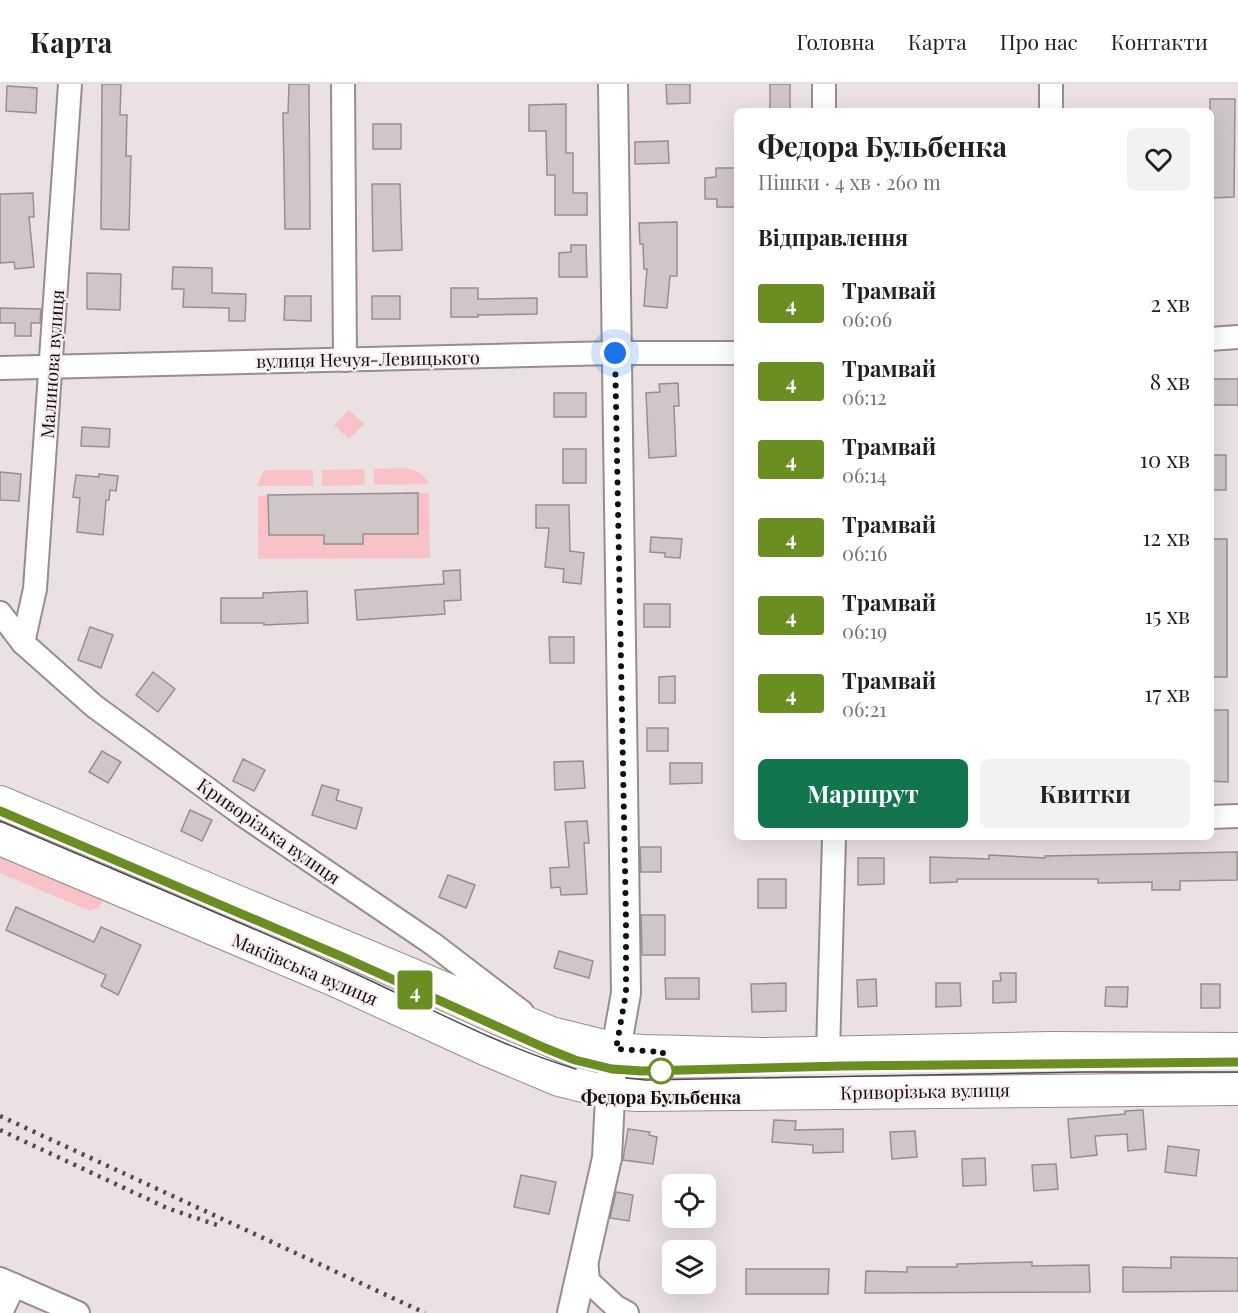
<!DOCTYPE html>
<html lang="uk">
<head>
<meta charset="utf-8">
<style>
	:root { --surface:#fff; --page:#f2f2f2; --text:#202124; --muted:#757577; --line:#e0e0e0; --accent:#12754d }
	body { margin:0; font-family:"Playfair Display",serif; background:var(--page); color:var(--text); height:100vh; display:flex; flex-direction:column; font-size:22px; white-space:nowrap }
	* { box-sizing:border-box; margin:0 }
	p { font-size:20px; color:var(--muted) }
	.icon { flex:none; width:33px; height:33px; fill:none; stroke:currentColor; stroke-width:2; stroke-linecap:round; stroke-linejoin:round }
	.map { position:relative; flex:1; overflow:hidden }
	.sheet { position:absolute; left:734px; top:24px; width:480px; height:732px; display:flex; flex-direction:column; background:var(--surface); border-radius:9px; box-shadow:0 6px 24px #0002 }
	.sheet>* { flex:none }
	.badge { padding:0 12px; border-radius:4px; font-size:21px; line-height:39px }
	.tools { position:absolute; left:662px; top:1090px; display:grid; gap:12px }
	.tools a { display:grid; place-items:center; width:54px; height:54px; border-radius:9px; background:var(--surface); box-shadow:0 6px 24px #0002; font-size:30px }
	.you { position:absolute; width:30px; height:30px; margin:-15px; border:4px solid #fff; border-radius:50%; background:#1a73e8; box-shadow:0 0 0 9px #1a73e833 }
	.map>.badge { position:absolute; translate:-50% -50%; box-shadow:0 0 0 3px #fff }
	h2 { padding:0 24px; font-size:22px; line-height:54px }
	.round { display:grid; place-items:center; flex:none; width:63px; height:63px; border-radius:9px; background:var(--page) }
	.summary { display:flex; align-items:center; justify-content:space-between; height:102px; padding:0 24px }
	h1 { font-size:28px; font-weight:700; line-height:45px }
	.cta { display:flex; gap:12px; margin-top:auto; padding:12px 24px }
	.cta a { flex:1; height:69px; border-radius:9px; background:var(--accent); color:#fff; font-size:24px; font-weight:700; line-height:69px; text-align:center }
	.cta a+a { background:var(--page); color:var(--text) }
	ul { padding:0; list-style:none }
	li { display:flex; align-items:center; gap:18px; height:78px; padding:0 24px }
	li div { flex:1 }
	li b { display:block; font-size:22px }
	li em { font-style:normal }
	li .badge { min-width:66px; font-weight:700; text-align:center }
	header { display:flex; align-items:center; gap:36px; box-sizing:border-box; height:84px; padding:0 30px; background:var(--surface); border-bottom:2px solid var(--line) }
	header strong { font-size:28px }
	nav { display:flex; gap:33px; margin-inline-start:auto; font-size:21px }
	.map>svg:first-child { display:block }
	.green { fill:#f9c1c8 }
	.building { fill:#d0c6c7; stroke:#988e8f; stroke-width:1.5 }
	.lines { fill:none; stroke-linecap:round; stroke-linejoin:round }
	.minor-casing { stroke:#978d8e; stroke-width:26 }
	.tertiary-casing { stroke:#978d8e; stroke-width:32 }
	.secondary-casing { stroke:#978d8e; stroke-width:34 }
	.minor { stroke:#fff; stroke-width:22 }
	.tertiary { stroke:#fff; stroke-width:28 }
	.secondary { stroke:#fff; stroke-width:32 }
	.tram { stroke:#514b4c; stroke-width:1.5 }
	.rail { stroke:#514b4c; stroke-width:4.5; stroke-dasharray:3 6; stroke-linecap:butt }
	.line-casing { stroke:#fff; stroke-width:14 }
	.line { stroke:#6b8e23; stroke-width:9 }
	.walk { stroke:#130f10; stroke-width:6; stroke-dasharray:0 10.8 }
	.stop-dot { fill:#fff; stroke:#6b8e23; stroke-width:3 }
	.labels { text-anchor:middle; dominant-baseline:central; stroke-width:4.5; stroke-linejoin:round; paint-order:stroke }
	.street-label { font-size:18px; fill:#130f10; stroke:#f9eeef }
	.stop-label { font-size:18px; font-weight:bold; fill:#130f10; stroke:#f9eeef }
</style>
</head>
<body>
<header>
<strong>Карта</strong>
<nav><a>Головна</a><a>Карта</a><a>Про нас</a><a>Контакти</a></nav>
</header>
<div class="map">
<svg width="1238" height="1229" viewBox="0 0 1238 1229">
	<rect width="100%" height="100%" fill="#ebe0e2"/>
	<g class="green">
		<polygon points="349,326 364,340 349,355 334,341"/>
		<polygon points="364,385 365,401 322,402 322,386"/>
		<path d="M 374,385 C 396,385 417,378 429,400 L 374,401 Z"/>
		<polygon points="266,386 313,386 313,402 257,402 262,390"/>
		<polygon points="418,409 429,409 430,474 258,475 258,412 268,411 269,451 324,451 324,460 362,460 363,450 418,450"/>
		<polygon points="0,773 104,816 99,823 90,827 0,789"/>
	</g>
	<g class="building">
		<polygon points="102,0 121,0 120,31 127,31 126,72 131,72 129,146 101,145"/>
		<polygon points="289,0 309,0 310,145 285,145 283,29 288,29"/>
		<polygon points="666,0 690,0 690,19 667,20"/>
		<rect x="770" y="0" width="20" height="27"/>
		<polygon points="7,2 37,4 36,29 6,27"/>
		<polygon points="1210,15 1235,15 1234,113 1210,114"/>
		<polygon points="566,20 566,69 573,69 573,109 587,109 587,131 555,131 555,91 547,91 546,47 529,47 529,21"/>
		<rect x="373" y="40" width="28" height="25"/>
		<polygon points="668,57 669,79 635,80 635,58"/>
		<polygon points="716,84 736,84 736,123 717,123 717,115 705,115 705,94 716,93"/>
		<polygon points="372,100 400,100 402,166 373,167"/>
		<polygon points="33,109 34,133 29,133 34,183 15,185 14,178 0,179 0,110"/>
		<polygon points="677,138 677,192 670,192 667,224 644,222 647,185 644,185 643,160 640,160 639,139"/>
		<polygon points="571,161 586,161 587,193 559,193 559,169 571,168"/>
		<polygon points="173,183 212,184 212,209 246,210 245,237 229,237 229,224 183,223 184,205 172,205"/>
		<polygon points="87,189 121,190 120,226 87,225"/>
		<polygon points="451,204 478,204 478,215 537,214 537,230 478,231 478,233 451,233"/>
		<polygon points="285,212 311,212 311,237 284,236"/>
		<rect x="372" y="212" width="28" height="23"/>
		<polygon points="0,224 41,225 40,239 31,239 31,252 15,252 15,239 0,239"/>
		<rect x="1210" y="295" width="28" height="26"/>
		<polygon points="678,299 679,322 674,322 676,372 649,374 646,309 660,308 659,300"/>
		<rect x="554" y="309" width="32" height="24"/>
		<polygon points="82,343 110,345 109,363 81,362"/>
		<rect x="563" y="365" width="23" height="34"/>
		<rect x="1210" y="371" width="16" height="35"/>
		<polygon points="0,388 21,390 19,417 0,416"/>
		<polygon points="99,390 118,392 116,407 110,406 109,416 106,416 103,451 77,448 80,414 73,413 76,391 99,393"/>
		<polygon points="418,409 418,450 363,450 363,460 324,460 324,451 269,451 268,411"/>
		<polygon points="536,421 569,421 570,467 584,469 581,500 563,498 564,485 545,483 549,444 536,444"/>
		<polygon points="651,453 682,455 680,474 665,473 665,469 650,468"/>
		<rect x="1210" y="455" width="17" height="138"/>
		<polygon points="460,486 461,516 444,517 445,530 357,536 355,506 444,500 443,487"/>
		<polygon points="307,507 308,539 264,541 264,539 221,539 221,514 263,514 263,509"/>
		<rect x="644" y="520" width="26" height="23"/>
		<polygon points="90,543 113,551 101,584 78,576"/>
		<polygon points="549,553 574,553 574,579 550,579"/>
		<polygon points="153,588 175,605 158,628 136,611"/>
		<polygon points="675,592 675,619 659,619 659,593"/>
		<polygon points="1210,626 1228,626 1228,698 1210,697"/>
		<rect x="647" y="644" width="21" height="23"/>
		<polygon points="102,667 121,678 108,699 89,688"/>
		<polygon points="243,675 265,686 254,707 233,697"/>
		<polygon points="583,677 585,704 555,706 554,678"/>
		<polygon points="670,679 702,679 702,699 670,700"/>
		<polygon points="322,701 339,706 336,716 362,724 356,745 312,731"/>
		<polygon points="190,726 212,736 202,757 181,747"/>
		<polygon points="587,737 589,759 584,759 587,810 561,811 560,803 551,804 550,784 569,783 565,738"/>
		<polygon points="640,763 661,763 661,788 641,788"/>
		<polygon points="1237,768 1237,796 1180,797 1180,806 1152,806 1152,798 1098,799 1098,795 957,795 957,798 930,799 930,773 989,775 989,771 1045,774 1045,772"/>
		<polygon points="858,774 884,774 884,800 858,801"/>
		<polygon points="448,791 475,801 466,824 439,813"/>
		<rect x="758" y="795" width="28" height="29"/>
		<polygon points="16,823 94,858 101,843 141,861 118,911 101,902 106,891 6,846"/>
		<polygon points="641,831 665,831 665,871 642,871"/>
		<polygon points="559,867 593,877 589,894 554,884"/>
		<polygon points="1000,889 1016,889 1016,918 993,919 993,897 1001,897"/>
		<polygon points="665,894 699,894 699,915 666,915"/>
		<polygon points="876,895 877,922 858,923 857,896"/>
		<polygon points="786,899 786,927 752,928 751,900"/>
		<polygon points="936,899 960,899 961,922 936,923"/>
		<rect x="1201" y="900" width="19" height="24"/>
		<polygon points="1106,903 1128,903 1127,923 1105,922"/>
		<polygon points="1143,1026 1146,1065 1128,1067 1127,1050 1095,1052 1097,1071 1071,1074 1068,1035 1125,1030 1125,1027"/>
		<polygon points="774,1036 796,1037 795,1046 843,1045 843,1068 813,1069 813,1061 772,1058"/>
		<polygon points="628,1045 650,1048 649,1051 657,1053 653,1080 623,1076"/>
		<polygon points="915,1047 917,1073 892,1075 890,1048"/>
		<polygon points="1168,1062 1199,1066 1196,1092 1165,1088"/>
		<polygon points="985,1074 986,1101 963,1102 962,1075"/>
		<polygon points="1056,1080 1058,1105 1034,1107 1032,1081"/>
		<polygon points="521,1091 556,1098 549,1130 514,1123"/>
		<polygon points="616,1108 633,1111 629,1137 610,1134"/>
		<polygon points="1171,1173 1238,1174 1238,1207 1123,1208 1123,1183 1171,1184"/>
		<polygon points="1032,1178 1032,1182 1089,1181 1090,1208 865,1209 866,1187 907,1188 907,1183 957,1183 957,1180"/>
		<polygon points="746,1185 829,1185 828,1210 746,1210"/>
	</g>
	<g class="lines">
		<g class="minor-casing">
			<g id="minor">
				<polyline points="343,0 345,276"/>
				<polyline points="824,0 824,27"/>
				<polyline points="1051,0 1051,27"/>
				<polyline points="1210,255 1238,253"/>
				<polyline points="0,284 615,269 736,269"/>
				<polyline points="0,529 23,559 94,622 243,731 433,860 522,928"/>
				<polyline points="23,559 35,505 70,0"/>
				<polyline points="1210,733 1238,732"/>
				<polyline points="828,969 834,753"/>
				<polyline points="586,1174 588,1197 616,1223 627,1229"/>
				<polyline points="0,1195 78,1229"/>
				<polyline points="1,1229 14,1201"/>
			</g>
		</g>
		<g class="tertiary-casing">
			<polyline id="tertiary" points="572,1229 607,1074 611,993 626,909 613,0"/>
		</g>
		<g class="secondary-casing">
			<g id="secondary">
				<polyline points="0,718 551,949 616,965 643,967 766,970 1050,964 1238,965"/>
				<polyline points="0,755 332,895 485,965 559,996 611,1009 638,1011 1238,1005"/>
			</g>
		</g>
		<use href="#minor" class="minor"/>
		<use href="#tertiary" class="tertiary"/>
		<use href="#secondary" class="secondary"/>
		<g class="tram">
			<polyline points="0,727 345,874 545,964 575,976 612,985 642,987 842,982 1238,978"/>
			<path d="M 0,737 C 114,786 229,833 343,884 C 419,918 495,961 576,985"/>
			<polyline points="626,994 646,996 1084,988 1238,988"/>
		</g>
		<g class="rail">
			<polyline points="0,1032 425,1229"/>
			<polyline points="0,1046 167,1124 217,1141"/>
		</g>
	</g>
	<g class="lines">
		<g class="line-casing">
			<polyline id="line" points="0,727 345,874 545,964 575,976 612,985 642,987 842,982 1238,978"/>
		</g>
		<use href="#line" class="line"/>
		<polyline class="walk" points="615,269 626,837 626,909 616,965 663,968 661,987"/>
	</g>
	<circle class="stop-dot" cx="661" cy="987" r="12"/>
	<g class="labels">
		<g class="street-label">
			<text transform="translate(368 275) rotate(-1)">вулиця Нечуя-Левицького</text>
			<text transform="translate(52 280) rotate(-86)">Малинова вулиця</text>
			<text transform="translate(269 747) rotate(35)">Криворізька вулиця</text>
			<text transform="translate(305 885) rotate(23)">Макіївська вулиця</text>
			<text transform="translate(925 1007) rotate(-1)">Криворізька вулиця</text>
		</g>
		<g class="stop-label">
			<text x="661" y="1013">Федора Бульбенка</text>
		</g>
	</g>
</svg>
<div class="tools">
<a><svg class="icon" aria-label="locate" viewBox="0 0 24 24"><circle cx="12" cy="12" r="6"/><path d="M12 2v4M12 18v4M2 12h4M18 12h4"/></svg></a>
<a><svg class="icon" aria-label="layers" viewBox="0 0 24 24"><path d="M12 4l9 5-9 5-9-5zM3 14l9 5 9-5"/></svg></a>
</div>
<div class="you" style="left:615px;top:269px"></div>
<b class="badge" style="left:415px;top:906px;background:#6b8e23;color:#fff">4</b>
<section class="sheet">
<div class="summary"><div><h1>Федора Бульбенка</h1><p>Пішки · 4 хв · 260 m</p></div><a class="round"><svg class="icon" aria-label="heart" viewBox="0 0 24 24"><path d="M12 20l-8-8c-3-5 5-10 8-4 3-6 11-1 8 4z"/></svg></a></div>
<h2>Відправлення</h2>
<ul>
<li><span class="badge" style="background:#6b8e23;color:#fff">4</span><div><b>Трамвай</b><p>06:06</p></div><em>2 хв</em></li>
<li><span class="badge" style="background:#6b8e23;color:#fff">4</span><div><b>Трамвай</b><p>06:12</p></div><em>8 хв</em></li>
<li><span class="badge" style="background:#6b8e23;color:#fff">4</span><div><b>Трамвай</b><p>06:14</p></div><em>10 хв</em></li>
<li><span class="badge" style="background:#6b8e23;color:#fff">4</span><div><b>Трамвай</b><p>06:16</p></div><em>12 хв</em></li>
<li><span class="badge" style="background:#6b8e23;color:#fff">4</span><div><b>Трамвай</b><p>06:19</p></div><em>15 хв</em></li>
<li><span class="badge" style="background:#6b8e23;color:#fff">4</span><div><b>Трамвай</b><p>06:21</p></div><em>17 хв</em></li>
</ul>
<div class="cta"><a>Маршрут</a><a>Квитки</a></div>
</section>
</div>
</body>
</html>
